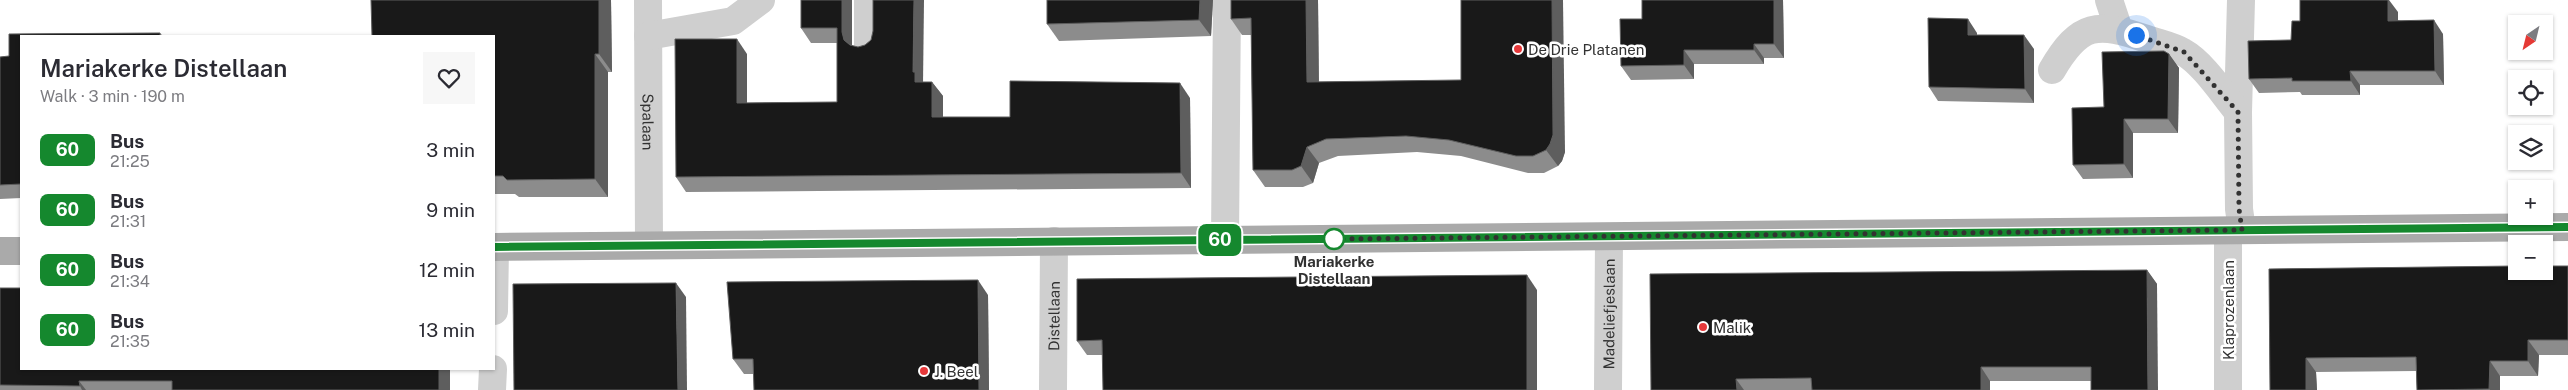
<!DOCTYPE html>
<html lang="en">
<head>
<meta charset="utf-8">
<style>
	:root { --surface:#fff; --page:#f7f7f7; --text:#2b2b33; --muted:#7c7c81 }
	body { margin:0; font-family:"Public Sans",sans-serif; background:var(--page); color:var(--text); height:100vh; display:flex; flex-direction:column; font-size:19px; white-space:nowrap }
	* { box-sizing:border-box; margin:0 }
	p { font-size:16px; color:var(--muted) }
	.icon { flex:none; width:28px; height:28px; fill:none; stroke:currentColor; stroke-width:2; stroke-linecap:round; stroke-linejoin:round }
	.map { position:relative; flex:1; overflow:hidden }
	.side { position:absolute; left:20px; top:35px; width:475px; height:335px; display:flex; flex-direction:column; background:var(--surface); border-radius:0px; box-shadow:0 1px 4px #0004 }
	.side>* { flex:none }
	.badge { padding:0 10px; border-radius:8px; font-size:18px; line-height:32px }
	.needle { width:32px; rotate:215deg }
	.tools { position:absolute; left:2508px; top:15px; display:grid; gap:10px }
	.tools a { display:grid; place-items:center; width:45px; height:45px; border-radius:0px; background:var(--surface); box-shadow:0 1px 4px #0004; font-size:25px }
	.you { position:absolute; width:25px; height:25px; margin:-12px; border:4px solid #fff; border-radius:50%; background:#1a73e8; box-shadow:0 0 0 8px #1a73e833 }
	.map>.badge { position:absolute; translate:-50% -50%; box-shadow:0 0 0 2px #fff }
	.round { display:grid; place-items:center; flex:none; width:52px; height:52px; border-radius:0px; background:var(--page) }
	.overview { display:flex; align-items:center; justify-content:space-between; height:85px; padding:0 20px }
	h1 { font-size:24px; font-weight:600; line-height:38px }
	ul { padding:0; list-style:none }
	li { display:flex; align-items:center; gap:15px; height:60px; padding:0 20px }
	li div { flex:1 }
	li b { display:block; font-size:19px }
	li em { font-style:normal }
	li .badge { min-width:55px; font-weight:700; text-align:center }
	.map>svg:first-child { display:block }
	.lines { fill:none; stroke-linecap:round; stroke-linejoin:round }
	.minor { stroke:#cfcfcf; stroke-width:28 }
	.major { stroke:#aaa; stroke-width:28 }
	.wall { fill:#8c8c8c }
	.shaded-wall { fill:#5e5e5e }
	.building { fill:#191919; stroke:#5e5e5e }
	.line-casing { stroke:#fff; stroke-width:11 }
	.line { stroke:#15882e; stroke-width:8 }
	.walk { stroke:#323232; stroke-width:5; stroke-dasharray:0 9 }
	.poi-dot { fill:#e6383a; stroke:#fff; stroke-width:2 }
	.stop-dot { fill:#fff; stroke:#15882e; stroke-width:2.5 }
	.labels { text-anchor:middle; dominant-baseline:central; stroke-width:5; stroke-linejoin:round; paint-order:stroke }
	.poi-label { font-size:15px; fill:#323232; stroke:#fff; text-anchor:start }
	.street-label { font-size:15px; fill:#323232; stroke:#fff }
	.stop-label { font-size:15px; font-weight:bold; fill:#323232; stroke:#fff }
</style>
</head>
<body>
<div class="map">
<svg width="2568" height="390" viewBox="0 0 2568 390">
	<rect width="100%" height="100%" fill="#fff"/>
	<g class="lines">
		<g class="minor">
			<path id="s1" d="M 648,0 L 649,245"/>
			<polyline points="868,0 868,46"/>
			<polyline points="2109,0 2119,30"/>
			<polyline points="2241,0 2238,112 2239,209 2242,230"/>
			<polyline points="648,36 733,21 761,0"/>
			<path d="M 2052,70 C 2080,22 2097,22 2147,39 C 2158,43 2173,46 2183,52 C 2203,63 2223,94 2238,112"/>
			<polyline points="2228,231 2228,390"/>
			<polyline points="1225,240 1227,0"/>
			<polyline points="494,311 495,247"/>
			<polyline points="492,390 493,369"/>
			<path id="s2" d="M 1053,390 L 1054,241"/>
			<path id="s3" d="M 1608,390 L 1609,237"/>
		</g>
		<g class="major">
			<polyline points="494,247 2568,227"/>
			<polyline points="0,251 21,251"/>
		</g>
	</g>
	<g class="wall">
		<polygon points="371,0 611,0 612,72 608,72 608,197 519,197 515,194 494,194 494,36"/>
		<polygon points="852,0 852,46 923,82 932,82 943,96 943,117 1010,117 1190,98 1191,188 686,192 676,177 747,54 747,103 837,102 837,43 811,43 801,28"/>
		<polygon points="1213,0 1211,36 1059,41 1047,24"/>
		<polygon points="1231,0 1318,0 1319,82 1565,152 1562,161 1558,166 1544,173 1528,173 1461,156 1417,152 1338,156 1319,163 1313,183 1303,187 1265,187 1253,170 1251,35 1242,35 1231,19"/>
		<polygon points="1642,0 1783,0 1784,58 1764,58 1764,64 1694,64 1694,79 1631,80 1621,66 1642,19"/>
		<polygon points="2398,12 2398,20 2443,34 2444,85 2360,85 2360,95 2302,95 2300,92 2259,93 2249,79 2291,40 2300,21"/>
		<polygon points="160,33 163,36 21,36 21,198 0,199 0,57 9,56 9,34"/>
		<polygon points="1977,33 1977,35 2034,49 2034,103 1938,101 1929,87"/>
		<polygon points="2169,54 2179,68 2178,133 2133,133 2133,178 2083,179 2073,165"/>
		<polygon points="2568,266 2568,355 2539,355 2538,376 2500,376 2500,390 2417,390 2416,371 2316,372 2317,390 2270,390 2269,269"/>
		<polygon points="2147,270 2157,284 2091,381 1990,381 1990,390 1651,390"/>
		<polygon points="0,288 450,369 450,390 0,390"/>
		<polygon points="1537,290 1102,355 1087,355 1077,341"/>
		<polygon points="988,295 989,390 754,390 754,374 744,374 733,359"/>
	</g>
	<g class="shaded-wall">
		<polygon points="599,0 611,0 612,72 599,54"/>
		<polygon points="842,0 852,0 852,46 844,40 842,32"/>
		<polygon points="914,0 924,0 923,84 915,82 913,72"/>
		<polygon points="1200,0 1213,0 1211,36 1199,20"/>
		<polygon points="1306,0 1318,0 1319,99 1307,82"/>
		<polygon points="1552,0 1563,0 1565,152 1562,161 1558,166 1546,150"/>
		<polygon points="1774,0 1783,0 1784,58 1774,44"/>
		<polygon points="2388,0 2389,0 2398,12 2398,35 2388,21"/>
		<polygon points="1968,19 1977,33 1977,49 1968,35"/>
		<polygon points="2434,20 2443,34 2444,85 2435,71"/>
		<polygon points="2024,35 2034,49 2034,103 2025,89"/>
		<polygon points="737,39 747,54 747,118 737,103"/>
		<polygon points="1754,44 1764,58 1764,64 1754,50"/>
		<polygon points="1684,50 1694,64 1694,79 1684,65"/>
		<polygon points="595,54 608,72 608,197 595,179"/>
		<polygon points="2169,54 2179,68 2178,133 2168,119"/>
		<polygon points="2350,71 2360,85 2360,95 2351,81"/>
		<polygon points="932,82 943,96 943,132 932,117"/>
		<polygon points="1180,83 1190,98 1191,188 1181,173"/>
		<polygon points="2124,119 2133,133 2133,178 2124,164"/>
		<polygon points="1307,147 1319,163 1313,183 1301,166"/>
		<polygon points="2147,270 2157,284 2158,390 2148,390"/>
		<polygon points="1527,275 1537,290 1537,390 1527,390"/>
		<polygon points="978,280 988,295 989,390 979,390"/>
		<polygon points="676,283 686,297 687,390 678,390"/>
		<polygon points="2528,340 2539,355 2538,376 2528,361"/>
		<polygon points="2306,358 2316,372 2317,390 2306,390"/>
		<polygon points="2490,361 2500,376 2500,390 2490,390 2489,389"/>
		<polygon points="1981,367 1990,381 1990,390 1981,390"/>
		<rect x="439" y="369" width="11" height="21"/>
		<polygon points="1736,379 1744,390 1737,390"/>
		<polygon points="79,381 86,390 82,390 80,386"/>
	</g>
	<g class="building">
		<polygon points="371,0 599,0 599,54 595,54 595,179 507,180 503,176 494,176 494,36 372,36"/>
		<polygon points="801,0 842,0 842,32 844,40 850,45 858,47 865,45 871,40 873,31 873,0 914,0 913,72 915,72 915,82 932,82 932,117 1010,117 1010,81 1180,83 1181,173 676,177 675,39 737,39 737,103 837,102 837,28 801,28"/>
		<polygon points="1047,0 1200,0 1199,20 1047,24"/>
		<polygon points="1231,0 1306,0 1307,82 1461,80 1461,0 1552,0 1553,135 1550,144 1546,150 1533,156 1516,156 1449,140 1406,136 1326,139 1307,147 1301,166 1292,170 1253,170 1251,18 1231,19"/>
		<polygon points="1642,0 1774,0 1774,44 1754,44 1754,50 1684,50 1684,65 1621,66 1620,19 1642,19"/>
		<polygon points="2300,0 2388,0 2388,21 2434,20 2435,71 2350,71 2351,81 2292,81 2292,78 2249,79 2248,41 2291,40 2292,21 2300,21"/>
		<polygon points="1928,18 1968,19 1968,35 2024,35 2025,89 1929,87"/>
		<polygon points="160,33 160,36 21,36 21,184 0,185 0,57 9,56 9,34"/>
		<polygon points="2164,51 2169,54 2168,119 2124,119 2124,164 2073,165 2072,108 2104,107 2102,52"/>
		<polygon points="2516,266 2516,271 2544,271 2544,266 2568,266 2568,340 2528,340 2528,361 2490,361 2489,389 2417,390 2416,357 2306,358 2306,390 2270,390 2269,269"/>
		<polygon points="2147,270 2148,390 2091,390 2091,367 1981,367 1981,390 1812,390 1811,378 1736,379 1737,390 1651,390 1650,274"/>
		<polygon points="1527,275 1527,390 1103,390 1102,340 1077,341 1077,279"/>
		<polygon points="978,280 979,390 754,390 753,359 733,359 727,282"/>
		<polygon points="676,283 678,390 514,390 513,284"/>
		<polygon points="0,288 21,288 21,369 439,369 439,390 172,390 172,381 79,381 80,386 0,385"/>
	</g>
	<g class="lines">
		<g class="line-casing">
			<polyline id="line" points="494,247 2568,227"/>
		</g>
		<use href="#line" class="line"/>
		<polyline class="walk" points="1334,239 2242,230 2239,209 2238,112 2184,52 2136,35"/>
	</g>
	<g class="poi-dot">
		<circle cx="1518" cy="49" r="5"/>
		<circle cx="1703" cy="327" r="5"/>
		<circle cx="924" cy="371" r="5"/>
	</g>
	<circle class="stop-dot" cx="1334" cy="239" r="10"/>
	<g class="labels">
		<g class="poi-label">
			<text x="1528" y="49">De Drie Platanen</text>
			<text x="1713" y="327">Malik</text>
			<text x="934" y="371">J. Beel</text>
		</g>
		<g class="street-label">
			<text stroke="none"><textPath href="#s1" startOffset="122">Spalaan</textPath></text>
			<text transform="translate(2228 310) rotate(-90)">Klaprozenlaan</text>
			<text stroke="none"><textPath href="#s3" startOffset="76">Madeliefjeslaan</textPath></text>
			<text stroke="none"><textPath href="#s2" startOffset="74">Distellaan</textPath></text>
		</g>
		<g class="stop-label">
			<text x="1334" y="261">Mariakerke<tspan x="1334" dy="17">Distellaan</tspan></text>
		</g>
	</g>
</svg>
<div class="tools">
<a><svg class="needle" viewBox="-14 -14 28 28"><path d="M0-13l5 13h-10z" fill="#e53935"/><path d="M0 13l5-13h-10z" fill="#7c7c81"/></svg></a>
<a><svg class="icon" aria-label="locate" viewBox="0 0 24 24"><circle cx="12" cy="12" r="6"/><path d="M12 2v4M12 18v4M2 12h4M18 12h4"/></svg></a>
<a><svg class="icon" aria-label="layers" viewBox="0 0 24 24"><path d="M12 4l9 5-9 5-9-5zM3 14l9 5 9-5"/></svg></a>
<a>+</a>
<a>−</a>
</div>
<div class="you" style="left:2136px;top:35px"></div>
<b class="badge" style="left:1220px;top:240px;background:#15882e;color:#fff">60</b>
<section class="side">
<div class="overview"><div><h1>Mariakerke Distellaan</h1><p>Walk · 3 min · 190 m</p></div><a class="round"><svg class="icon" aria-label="heart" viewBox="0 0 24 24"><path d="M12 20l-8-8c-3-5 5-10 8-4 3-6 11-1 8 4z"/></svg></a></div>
<ul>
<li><span class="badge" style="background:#15882e;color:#fff">60</span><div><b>Bus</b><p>21:25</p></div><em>3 min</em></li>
<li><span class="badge" style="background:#15882e;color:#fff">60</span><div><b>Bus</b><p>21:31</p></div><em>9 min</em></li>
<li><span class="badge" style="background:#15882e;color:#fff">60</span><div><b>Bus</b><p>21:34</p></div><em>12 min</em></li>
<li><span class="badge" style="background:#15882e;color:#fff">60</span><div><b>Bus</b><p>21:35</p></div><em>13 min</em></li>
</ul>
</section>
</div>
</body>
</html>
